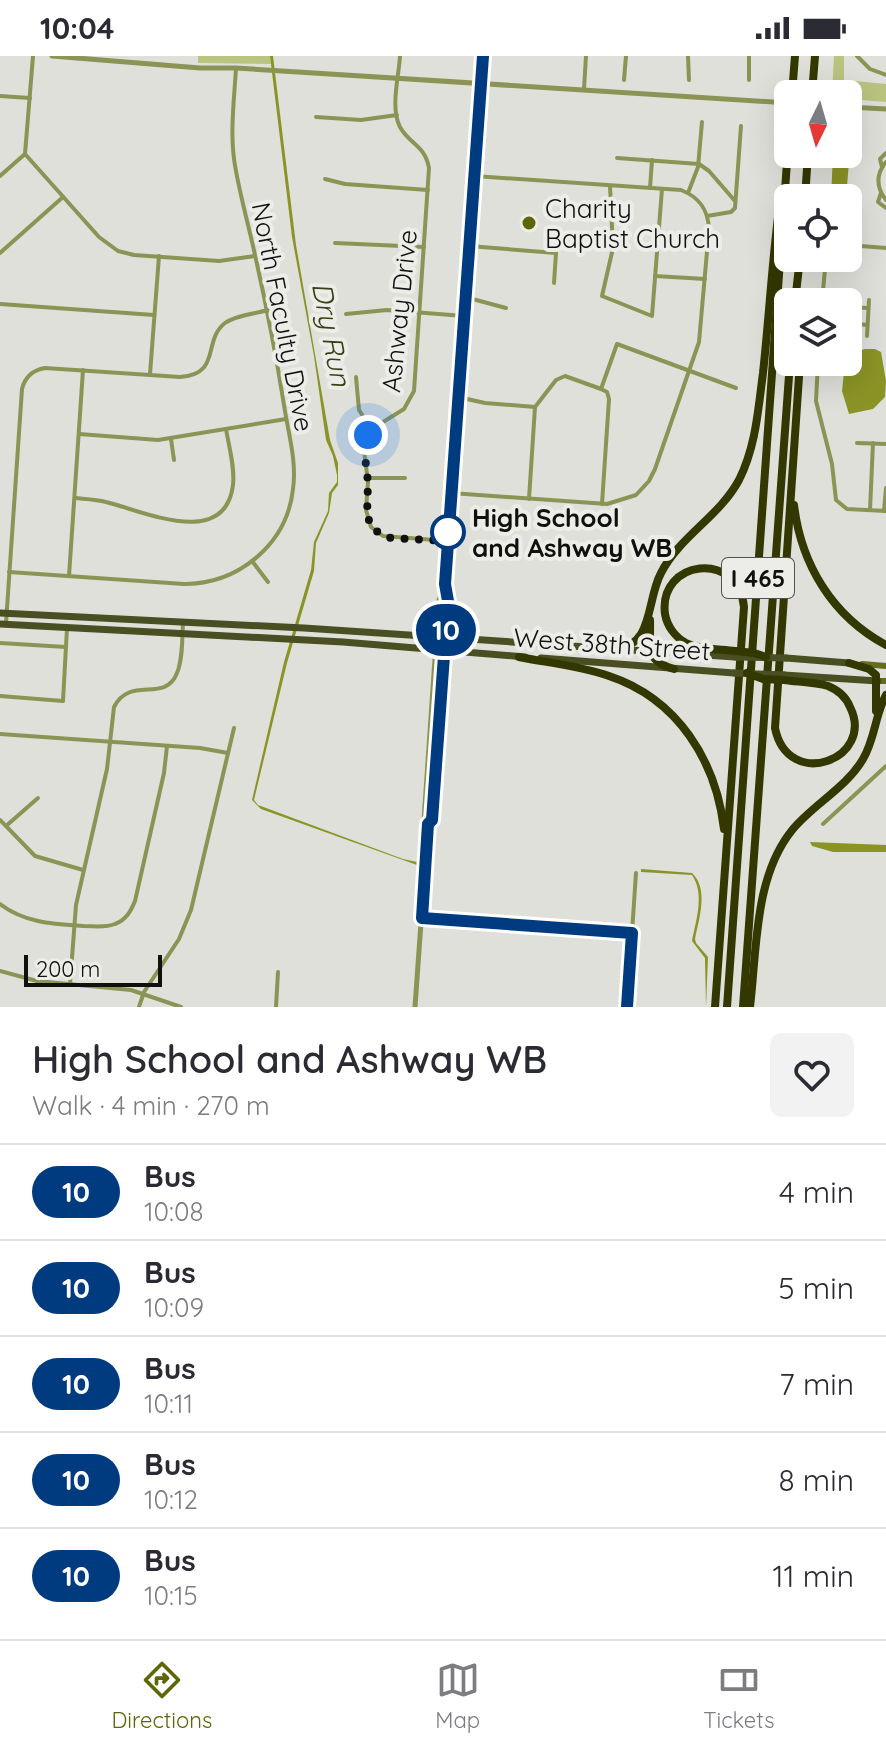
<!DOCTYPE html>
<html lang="en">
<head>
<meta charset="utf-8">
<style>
	:root { --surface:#fff; --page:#f2f2f3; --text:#2b2b33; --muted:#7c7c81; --line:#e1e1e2; --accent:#5e6606 }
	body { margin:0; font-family:Quicksand,sans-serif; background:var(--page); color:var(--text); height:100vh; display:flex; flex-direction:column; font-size:30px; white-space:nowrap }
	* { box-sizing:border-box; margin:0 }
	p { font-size:26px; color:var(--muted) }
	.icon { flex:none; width:44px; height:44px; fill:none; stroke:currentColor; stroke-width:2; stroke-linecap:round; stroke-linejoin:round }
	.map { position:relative; height:951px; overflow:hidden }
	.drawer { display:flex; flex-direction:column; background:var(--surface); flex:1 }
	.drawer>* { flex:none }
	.badge { padding:0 16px; border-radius:26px; font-size:28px; line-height:52px }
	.needle { width:52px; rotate:185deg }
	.fabs { position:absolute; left:774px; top:24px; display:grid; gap:16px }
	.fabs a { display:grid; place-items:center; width:88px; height:88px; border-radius:12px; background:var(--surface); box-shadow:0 8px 32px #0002; font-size:40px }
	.scale { position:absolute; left:24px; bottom:20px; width:138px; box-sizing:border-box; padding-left:8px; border:4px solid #10110f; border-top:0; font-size:22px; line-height:28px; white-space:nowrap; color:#10110f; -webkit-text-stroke:6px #ecede8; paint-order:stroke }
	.you { position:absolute; width:40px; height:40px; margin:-20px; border:6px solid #fff; border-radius:50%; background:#1a73e8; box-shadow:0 0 0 12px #1a73e833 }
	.map>.badge { position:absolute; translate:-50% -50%; box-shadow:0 0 0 4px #fff }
	.round { display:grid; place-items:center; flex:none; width:84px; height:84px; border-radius:12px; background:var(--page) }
	.headline { display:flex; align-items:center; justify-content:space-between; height:136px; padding:0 32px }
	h1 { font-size:38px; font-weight:600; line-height:60px }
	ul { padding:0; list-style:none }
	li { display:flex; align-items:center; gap:24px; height:96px; padding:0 32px; border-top:2px solid var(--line) }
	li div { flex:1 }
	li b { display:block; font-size:30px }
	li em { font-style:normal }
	li .badge { min-width:88px; font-weight:700; text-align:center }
	.status { display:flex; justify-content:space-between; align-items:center; height:56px; padding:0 40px; background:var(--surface); direction:ltr }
	.status svg { height:22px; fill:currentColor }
	.tabs { display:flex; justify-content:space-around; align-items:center; height:112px; border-top:2px solid var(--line); background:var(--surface); font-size:22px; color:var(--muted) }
	.tabs a { display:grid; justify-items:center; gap:4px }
	.tabs .active { color:var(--accent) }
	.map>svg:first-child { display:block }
	.green { fill:#bac47e }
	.water { fill:#8a9426 }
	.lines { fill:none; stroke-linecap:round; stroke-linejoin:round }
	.minor { stroke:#8b9455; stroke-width:4 }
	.tertiary { stroke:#8b9455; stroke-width:5 }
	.secondary { stroke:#656d1a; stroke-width:6 }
	.primary { stroke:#4a4f23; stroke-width:7 }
	.motorway { stroke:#333800; stroke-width:8 }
	.primary-bridge { stroke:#4a4f23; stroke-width:7 }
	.motorway-bridge { stroke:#333800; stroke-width:8 }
	.line-casing { stroke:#fff; stroke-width:18 }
	.line { stroke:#003b80; stroke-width:12 }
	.walk { stroke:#10110f; stroke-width:8; stroke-dasharray:0 14.4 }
	.poi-dot { fill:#5e6606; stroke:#ecede8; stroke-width:3 }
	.stop-dot { fill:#fff; stroke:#003b80; stroke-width:4 }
	.labels { text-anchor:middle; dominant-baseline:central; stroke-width:8; stroke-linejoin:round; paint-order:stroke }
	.shield { fill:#ecede8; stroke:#525350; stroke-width:2 }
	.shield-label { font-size:24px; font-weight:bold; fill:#10110f }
	.poi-label { font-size:26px; fill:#10110f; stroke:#ecede8; text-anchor:start }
	.street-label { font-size:26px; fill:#10110f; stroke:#ecede8 }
	.stop-label { font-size:26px; font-weight:bold; fill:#10110f; stroke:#ecede8; text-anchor:start }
	.water-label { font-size:28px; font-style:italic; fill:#3a3e13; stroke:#ecede8 }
</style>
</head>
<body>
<div class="status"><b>10:04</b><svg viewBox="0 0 49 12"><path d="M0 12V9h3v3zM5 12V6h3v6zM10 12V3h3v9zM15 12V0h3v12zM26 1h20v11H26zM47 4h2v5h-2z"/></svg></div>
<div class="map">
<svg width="886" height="951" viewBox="0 0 886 951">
	<rect width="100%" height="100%" fill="#dfe0da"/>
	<g class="green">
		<polygon points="198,0 270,0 271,8 198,7"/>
		<polygon points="834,0 844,0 844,24 886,28 886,46 848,43 848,38 832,38"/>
	</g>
	<g class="water">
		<polygon points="270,0 273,0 296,189 330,384 338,407 338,429 332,437 329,457 316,487 314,515 287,607 254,744 258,749 403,803 417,806 417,809 261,753 252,744 284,606 311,514 314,486 328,455 329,437 337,426 337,419 333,400 326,384 314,300 292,181"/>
		<polygon points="848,77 851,82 846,142 831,142 833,98 848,98"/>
		<polygon points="865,293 875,293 881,296 886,325 885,341 873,353 849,358 842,335 845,306 848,306 848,298"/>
		<polygon points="810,786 886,789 886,796 833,796 812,790"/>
		<path d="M 641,813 L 692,817 C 709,833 699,863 695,883 L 696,887 L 708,901 L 706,951 L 705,902 L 692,885 C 696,864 705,838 692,819 L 641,816 Z"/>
	</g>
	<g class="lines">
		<g class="minor">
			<path d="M 400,0 C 399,20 390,52 400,71 C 410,89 425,89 429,112 L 414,335 L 404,353 L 375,371 L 366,383 L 364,394 L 368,426 L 366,454 L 371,471 L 383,480 L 448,485"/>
			<polyline points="688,0 689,24"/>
			<polyline points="749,0 749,24"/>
			<polyline points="857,0 870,13 886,19"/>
			<polyline points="624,24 626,0"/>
			<polyline points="584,33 586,0"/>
			<polyline points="0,40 30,42"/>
			<polyline points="316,61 361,64 397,59"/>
			<polyline points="25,98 99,181 118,195 134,199 219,205 255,200"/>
			<polyline points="617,102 699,108 709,115 735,145"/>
			<path d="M 886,106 C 876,118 876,131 886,144"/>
			<polyline points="882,111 880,103 886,97"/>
			<polyline points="0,120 25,98 33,0"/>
			<polyline points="325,123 345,128 428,134"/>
			<polyline points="610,130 613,192 602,240 652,260 662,133"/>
			<polyline points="650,132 652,104"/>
			<polyline points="688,137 698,111 702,66"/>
			<polyline points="881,137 878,146 886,152"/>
			<polyline points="707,160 731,156 735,152 741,70"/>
			<polyline points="335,187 424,191"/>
			<polyline points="848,189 886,192"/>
			<polyline points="469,190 556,197 554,227"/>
			<polyline points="0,197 63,141"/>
			<polyline points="655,220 705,223"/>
			<polyline points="465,241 506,252"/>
			<polyline points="822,246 826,202"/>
			<polyline points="0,248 154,259"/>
			<polyline points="848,251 868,252"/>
			<polyline points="346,258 387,254 464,260"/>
			<polyline points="848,267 867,269"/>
			<polyline points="867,280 869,244"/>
			<polyline points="818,306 816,345 832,408 836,444 847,453 886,455"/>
			<polyline points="150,318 159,200"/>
			<polyline points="356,321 359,354 372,374"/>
			<polyline points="601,333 607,336 609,343 602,448"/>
			<polyline points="458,341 485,347 535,351 556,324 565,320 601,333 617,288 736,332"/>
			<polyline points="79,378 158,384 286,363"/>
			<polyline points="171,383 174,404"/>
			<polyline points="857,387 886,388"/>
			<polyline points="368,422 405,422"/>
			<path d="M 451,437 L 607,448 L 636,439 L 649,425 L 655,413 L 699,286 L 709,173 C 708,153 699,141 681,134 L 474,120"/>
			<path d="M 75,442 C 85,443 95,443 106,446 C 143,455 225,494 233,429 C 235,411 229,391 226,373"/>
			<polyline points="529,443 535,351"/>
			<polyline points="870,454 873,387"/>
			<polyline points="884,455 886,432"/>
			<polyline points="252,505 268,526"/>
			<path d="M 9,516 L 184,528 C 239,528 287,488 293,433 C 297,405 288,376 284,349 C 276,298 266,248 255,199 C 249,171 241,143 236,115 C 229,81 234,47 236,12"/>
			<polyline points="69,520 83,314"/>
			<path d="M 6,567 L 22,333 C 25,321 33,314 45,312 L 180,321 C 222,318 202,285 225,267 C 236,259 254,258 268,254"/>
			<polyline points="0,587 66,591"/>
			<polyline points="0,640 63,645 67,572"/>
			<polyline points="0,678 200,692 228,697"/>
			<polyline points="0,764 35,800 83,814"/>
			<polyline points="823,768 886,710"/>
			<polyline points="6,770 38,742"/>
			<path d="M 0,848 C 25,867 53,868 84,870 C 94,870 105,872 115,868 C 126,864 131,855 135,845 L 164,717 L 167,690"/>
			<polyline points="422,862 632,877"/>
			<polyline points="0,915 37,925 131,934 181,951"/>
			<path d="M 70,928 L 76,849 L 107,713 L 114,651 C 130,619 165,648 177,617 C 183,603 182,582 183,566"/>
			<polyline points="139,951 144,936 179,883 191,854 234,672"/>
			<polyline points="276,951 278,916"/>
			<polyline points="627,951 636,817"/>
		</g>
		<g class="tertiary">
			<polyline points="52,0 200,12 236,12 788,47"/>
			<polyline points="848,51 886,53"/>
			<polyline points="428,768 432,764 448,545 445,532 483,0"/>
			<polyline points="415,951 428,768 424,764 426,735 439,544 444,533"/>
		</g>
		<g class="secondary">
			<polyline points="862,608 886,610"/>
			<polyline points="878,625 886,625"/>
		</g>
		<g class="primary">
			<polyline points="0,557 304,572 735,601"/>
			<polyline points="0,568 343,586 525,601"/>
			<polyline points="541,602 734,617"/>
			<polyline points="786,602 849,607"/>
			<polyline points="784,619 878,625"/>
		</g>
		<g class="motorway">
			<polyline points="792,38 795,0"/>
			<polyline points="812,38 815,0"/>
			<polyline points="805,142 808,98"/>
			<polyline points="795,246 800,202"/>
			<path d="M 794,449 C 801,508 832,560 886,589"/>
			<path d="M 650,564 C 651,590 644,605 674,613"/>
			<path d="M 615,593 C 654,590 646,545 661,517 C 680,480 719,461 739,424 C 756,390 758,354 763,317 C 769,262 772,207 779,153"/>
			<path d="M 519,601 C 549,607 581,610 609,620 C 678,643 716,705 724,773"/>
			<polyline points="849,607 869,613 876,619 876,655"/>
			<path d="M 784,624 C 798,626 814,626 828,630 C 838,634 846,641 850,651 C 876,703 788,736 775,672 L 800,306"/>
			<path d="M 715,951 L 744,551 C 738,493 658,504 665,558 C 667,570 675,581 686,587 C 701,594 720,593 735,595"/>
			<polyline points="727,951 788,92"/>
			<polyline points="743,951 790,306"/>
			<path d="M 750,951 C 757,893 754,820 793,773 C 814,748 847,731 863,703 C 875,683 875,659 886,639"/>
		</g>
		<g class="primary-bridge">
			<polyline points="735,601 786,602"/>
			<polyline points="734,617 784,619"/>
		</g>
		<g class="motorway-bridge">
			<polyline points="735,595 754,597 766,601"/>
			<polyline points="747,617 763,623 784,624"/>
		</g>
	</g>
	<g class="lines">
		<g class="line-casing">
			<polyline id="line" points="483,0 445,528 448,545 432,764 428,768 422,862 632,877 627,951"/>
		</g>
		<use href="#line" class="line"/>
		<polyline class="walk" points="368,379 364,392 368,426 367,461 376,475 391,482 448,485 449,472 448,476"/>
	</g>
	<circle class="poi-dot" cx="529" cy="167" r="8"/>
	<circle class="stop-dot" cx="448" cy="476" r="16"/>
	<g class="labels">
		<rect class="shield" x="722" y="502" width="72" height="40" rx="6"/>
		<g class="shield-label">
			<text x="758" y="522">I 465</text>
		</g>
		<g class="poi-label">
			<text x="545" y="152">Charity<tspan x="545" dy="30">Baptist Church</tspan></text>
		</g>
		<g class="street-label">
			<text transform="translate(399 255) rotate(-84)">Ashway Drive</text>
			<text transform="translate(283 261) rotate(79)">North Faculty Drive</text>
			<text transform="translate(612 588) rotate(4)">West 38th Street</text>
		</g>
		<g class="stop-label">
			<text x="472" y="461">High School<tspan x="472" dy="30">and Ashway WB</tspan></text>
		</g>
		<g class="water-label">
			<text transform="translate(332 278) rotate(79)">Dry Run</text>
		</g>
	</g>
</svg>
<div class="fabs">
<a><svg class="needle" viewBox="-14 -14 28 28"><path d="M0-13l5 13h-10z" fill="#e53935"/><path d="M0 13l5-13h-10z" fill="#7c7c81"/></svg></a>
<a><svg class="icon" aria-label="locate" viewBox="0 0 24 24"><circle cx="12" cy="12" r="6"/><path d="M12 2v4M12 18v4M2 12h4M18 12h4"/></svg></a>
<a><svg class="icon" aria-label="layers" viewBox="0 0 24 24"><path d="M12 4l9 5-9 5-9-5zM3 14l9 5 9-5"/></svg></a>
</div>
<div class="scale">200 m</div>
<div class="you" style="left:368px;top:379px"></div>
<b class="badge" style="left:446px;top:574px;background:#003b80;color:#fff">10</b>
</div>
<section class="drawer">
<div class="headline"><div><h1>High School and Ashway WB</h1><p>Walk · 4 min · 270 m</p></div><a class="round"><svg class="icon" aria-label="heart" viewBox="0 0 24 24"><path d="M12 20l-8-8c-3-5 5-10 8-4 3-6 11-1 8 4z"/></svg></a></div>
<ul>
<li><span class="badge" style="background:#003b80;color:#fff">10</span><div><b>Bus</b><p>10:08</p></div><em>4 min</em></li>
<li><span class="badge" style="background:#003b80;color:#fff">10</span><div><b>Bus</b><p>10:09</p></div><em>5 min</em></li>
<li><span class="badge" style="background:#003b80;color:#fff">10</span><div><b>Bus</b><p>10:11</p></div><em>7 min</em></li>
<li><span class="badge" style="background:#003b80;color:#fff">10</span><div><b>Bus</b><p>10:12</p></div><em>8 min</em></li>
<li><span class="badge" style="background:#003b80;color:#fff">10</span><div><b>Bus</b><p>10:15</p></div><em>11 min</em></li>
</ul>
</section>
<nav class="tabs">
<a class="active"><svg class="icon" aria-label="directions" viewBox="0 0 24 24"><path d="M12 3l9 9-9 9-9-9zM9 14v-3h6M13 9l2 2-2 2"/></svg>Directions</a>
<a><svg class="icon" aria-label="map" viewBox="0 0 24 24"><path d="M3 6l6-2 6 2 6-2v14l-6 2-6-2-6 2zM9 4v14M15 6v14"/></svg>Map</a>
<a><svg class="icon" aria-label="tickets" viewBox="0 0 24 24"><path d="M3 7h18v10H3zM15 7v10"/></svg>Tickets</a>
</nav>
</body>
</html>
